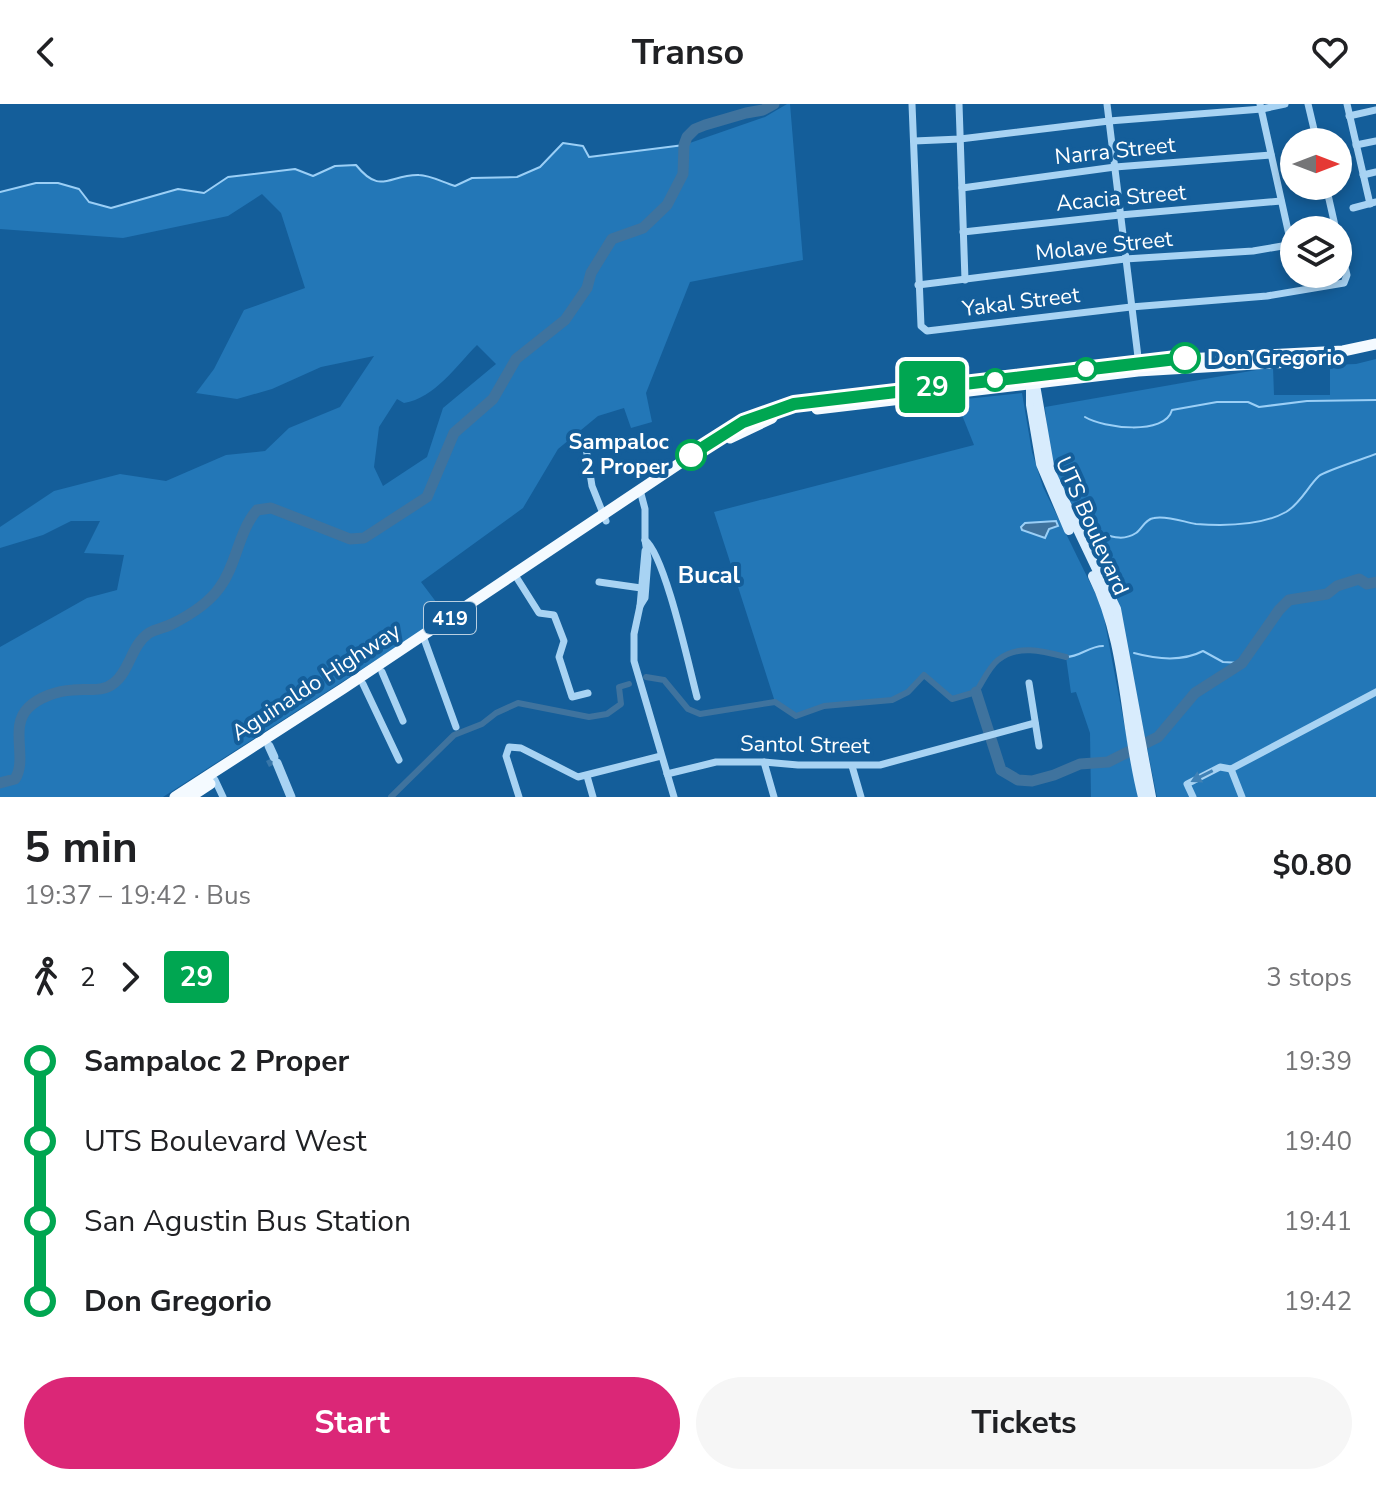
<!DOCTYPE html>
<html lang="en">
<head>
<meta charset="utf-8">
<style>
	:root { --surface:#fff; --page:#f6f6f6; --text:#202124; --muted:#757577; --accent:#db2777 }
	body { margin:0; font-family:"Nunito Sans",sans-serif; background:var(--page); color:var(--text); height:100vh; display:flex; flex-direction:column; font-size:30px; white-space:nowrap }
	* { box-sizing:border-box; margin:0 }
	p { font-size:26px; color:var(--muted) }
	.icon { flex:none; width:44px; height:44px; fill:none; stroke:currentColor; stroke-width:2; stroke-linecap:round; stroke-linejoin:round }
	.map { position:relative; height:693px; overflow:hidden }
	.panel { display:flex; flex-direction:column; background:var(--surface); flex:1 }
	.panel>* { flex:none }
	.badge { padding:0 16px; border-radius:6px; font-size:28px; line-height:52px }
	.needle { width:52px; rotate:90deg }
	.fabs { position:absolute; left:1280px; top:24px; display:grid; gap:16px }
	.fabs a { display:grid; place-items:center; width:72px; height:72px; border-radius:50%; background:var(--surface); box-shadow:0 4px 12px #0003; font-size:40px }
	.map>.badge { position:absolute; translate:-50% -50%; box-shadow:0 0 0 4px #fff }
	.legs { display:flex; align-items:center; gap:12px; height:88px; padding:0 24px; font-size:26px }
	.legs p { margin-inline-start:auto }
	.summary { display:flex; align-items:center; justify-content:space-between; height:136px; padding:0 24px }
	h1 { font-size:44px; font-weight:700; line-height:60px }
	.primary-button { display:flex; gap:16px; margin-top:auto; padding:16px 24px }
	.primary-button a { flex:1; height:92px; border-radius:48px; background:var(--accent); color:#fff; font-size:32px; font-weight:700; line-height:92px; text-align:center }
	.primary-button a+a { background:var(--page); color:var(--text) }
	ul { padding:0 24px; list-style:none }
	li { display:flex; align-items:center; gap:28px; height:80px; font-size:30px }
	li i { display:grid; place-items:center; width:12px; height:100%; margin:0 10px; background:currentColor }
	li i::after { content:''; width:20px; height:20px; margin:-10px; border:6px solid; border-radius:50%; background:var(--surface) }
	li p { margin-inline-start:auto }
	li:first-child i { background:linear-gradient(#0000 50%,currentColor 0) }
	li:last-child i { background:linear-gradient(currentColor 50%,#0000 0) }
	header { display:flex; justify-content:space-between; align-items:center; height:104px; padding:0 24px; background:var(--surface); font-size:36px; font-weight:700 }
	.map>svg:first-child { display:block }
	.green { fill:#2377b7; fill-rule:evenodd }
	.water { fill:#3f739e; stroke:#9bcff6; stroke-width:2 }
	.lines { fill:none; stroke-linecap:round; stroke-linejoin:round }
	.stream { stroke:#9bcff6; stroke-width:2 }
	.canal { stroke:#3f739e; stroke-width:6 }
	.river { stroke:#3f739e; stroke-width:11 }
	.tertiary-tunnel { stroke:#3776a9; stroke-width:9; stroke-dasharray:9 4.5; stroke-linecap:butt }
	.minor { stroke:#a8d3f3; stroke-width:7 }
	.tertiary { stroke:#a8d3f3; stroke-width:9 }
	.secondary { stroke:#d8ecfd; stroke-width:10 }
	.primary { stroke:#f4faff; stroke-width:11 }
	.oneway { fill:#4081b5 }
	.line-1-casing { stroke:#fff; stroke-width:18 }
	.line-1 { stroke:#00a651; stroke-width:12 }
	.stop-1-dot { fill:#fff; stroke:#00a651; stroke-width:4 }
	.labels { text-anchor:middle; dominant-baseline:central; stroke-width:8; stroke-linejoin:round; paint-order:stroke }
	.shield { fill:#145e9a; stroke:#b8cfe1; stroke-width:2 }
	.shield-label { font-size:20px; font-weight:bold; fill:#fff }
	.street-label { font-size:22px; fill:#fff; stroke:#145e9a }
	.stop-label { font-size:22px; font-weight:bold; fill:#fff; stroke:#145e9a; text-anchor:start }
	.neighbourhood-label { font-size:24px; font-weight:bold; fill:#fff; stroke:#145e9a }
</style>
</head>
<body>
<header><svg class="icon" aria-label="back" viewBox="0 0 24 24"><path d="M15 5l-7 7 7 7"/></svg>Transo<svg class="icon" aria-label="heart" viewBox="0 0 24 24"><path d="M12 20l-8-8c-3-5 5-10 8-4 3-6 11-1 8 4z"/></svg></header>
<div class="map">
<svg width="1376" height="693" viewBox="0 0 1376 693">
	<rect width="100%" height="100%" fill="#145e9a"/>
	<g class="green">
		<path d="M 787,0 L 790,0 L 803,156 L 690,178 L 646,289 L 652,318 L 631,324 L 624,304 L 598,312 L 558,345 L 523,404 L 421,478 L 446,511 L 163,693 L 0,693 L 0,543 L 87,494 L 117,486 L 124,451 L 84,449 L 100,417 L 71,417 L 43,431 L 0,444 L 0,423 L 54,387 L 120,370 L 166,377 L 226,351 L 265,347 L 289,324 L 340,303 L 374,252 L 321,263 L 272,285 L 237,295 L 196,289 L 214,265 L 244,206 L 305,184 L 281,109 L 262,90 L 228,112 L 123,134 L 0,125 L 0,88 L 36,79 L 58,79 L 79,85 L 89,98 L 111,104 L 178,85 L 204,89 L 228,73 L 295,65 L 313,72 L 335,62 L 356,61 C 381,91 389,70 419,71 C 430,71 444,79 455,82 L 472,74 L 518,73 L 540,63 L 563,39 L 583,42 L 590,53 L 684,41 L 765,13 ZM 477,241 L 496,260 L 443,304 L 427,353 L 383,382 L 374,363 L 379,323 L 397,295 L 404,299 C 435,294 456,262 477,241 Z"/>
		<path d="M 1376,255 L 1376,693 L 1157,693 L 1118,499 C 1101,452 1071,412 1054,365 C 1048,345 1047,324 1045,303 L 1273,263 L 1274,291 L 1330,291 L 1330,261 L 1356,260 Z"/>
		<path d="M 1022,289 L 1032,348 L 1043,383 L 1102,503 L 1138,693 L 1091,693 L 1090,629 L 1076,588 L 1071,589 L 1066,553 C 1043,547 1018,540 998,556 C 989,563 982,579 976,588 L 952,595 L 924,571 L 908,588 L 892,596 L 824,602 L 796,612 L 775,598 L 714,408 L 974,341 L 956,296 Z"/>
	</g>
	<polygon class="water" points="1056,417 1058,422 1049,425 1045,434 1022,426 1021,423 1025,419"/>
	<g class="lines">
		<g class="stream">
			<path d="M 0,88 L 36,79 L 58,79 L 79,85 L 89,98 L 111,104 L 178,85 L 204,89 L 228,73 L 295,65 L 313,72 L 335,62 L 356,61 C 381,92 389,70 419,71 C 430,71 444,79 455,82 L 472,74 L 517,73 L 540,63 L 563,39 L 583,42 L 589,53 L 684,41"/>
			<path d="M 1085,313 C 1103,324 1165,332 1172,306 L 1217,298 L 1248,298 L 1259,303 L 1307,297 L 1376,296"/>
			<path d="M 1084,426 C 1101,426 1118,441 1136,429 C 1142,425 1145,415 1154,414 C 1166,411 1184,418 1196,420 C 1224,422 1261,422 1286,408 C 1301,399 1308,382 1319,372 C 1325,367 1366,354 1376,350"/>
			<path d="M 1134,549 C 1156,555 1182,558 1203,547 L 1223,558 L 1242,559"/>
			<path d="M 1066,553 C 1080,553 1089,542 1103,542"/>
		</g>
		<g class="canal">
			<path d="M 646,573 L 664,576 L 688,605 L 700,610 L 775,598 L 796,612 L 824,602 L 892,596 L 908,588 L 924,571 L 952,595 L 976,588 C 982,579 989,563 998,556 C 1018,540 1043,547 1066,553"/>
			<polyline points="391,693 454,631 482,620 496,609 518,599 589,613 607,610 621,600 619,583 629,580"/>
		</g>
		<g class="river">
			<polyline points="976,588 1001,666 1018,676 1032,677 1054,671 1080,660 1108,658 1158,633 1195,589 1242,559 1279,506 1289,496 1327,490 1337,482 1359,475 1367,480 1376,478"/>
			<path d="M 0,679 L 15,675 C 28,655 9,623 28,604 C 39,593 57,587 73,586 C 87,584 102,589 114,579 C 130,567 131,541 149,529 C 155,525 164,524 172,520 C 188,512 209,499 220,483 C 237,460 238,428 257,406 L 271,404 L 350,435 L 364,434 L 427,393 L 454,329 L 493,295 L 516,255 L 565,216 L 587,184 L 591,169 L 612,135 L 643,124 L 667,101 L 683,70 L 684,41 L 687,33 L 695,25 L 705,21 L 746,9 L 763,6 L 774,0"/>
		</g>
		<polyline class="tertiary-tunnel" points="270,655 273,661"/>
		<g class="minor">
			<polyline points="912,0 921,222 927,227 1131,203 1267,192 1344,179 1347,171 1338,134"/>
			<polyline points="959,0 965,176"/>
			<polyline points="1107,0 1139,261"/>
			<polyline points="1260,0 1291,140"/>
			<polyline points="1308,0 1317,38"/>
			<polyline points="1347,0 1370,100"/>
			<polyline points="1349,12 1376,6"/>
			<polyline points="914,37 960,35 1109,17 1262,5 1285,0"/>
			<polyline points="1356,41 1376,37"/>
			<polyline points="1363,71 1376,68"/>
			<polyline points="1326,82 1336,126"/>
			<polyline points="962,84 1115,63 1271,51"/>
			<polyline points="1353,104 1376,98"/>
			<polyline points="963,128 1120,111 1281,97"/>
			<polyline points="918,181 1125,155 1253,147 1294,140"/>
			<polyline points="596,337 586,344 592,382 606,417"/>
			<polyline points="640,386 645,405 645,436 648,455 645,494 640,502 634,530 634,557 674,693"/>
			<path d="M 645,436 C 665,451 689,563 697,593"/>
			<polyline points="515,471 539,509 554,511 564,537 559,553 572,593 588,589"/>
			<polyline points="599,478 641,484"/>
			<polyline points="640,502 645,447"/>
			<polyline points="423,532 456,623"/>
			<polyline points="382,568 403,617"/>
			<polyline points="1029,579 1039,642"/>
			<polyline points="363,580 399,656"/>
			<polyline points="764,658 774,693"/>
			<polyline points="852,662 861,693"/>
			<polyline points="1231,665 1242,693"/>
			<polyline points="667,670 716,658 764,658 798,661 880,661 1035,619"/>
			<polyline points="587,672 593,693"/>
			<polyline points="215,676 223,693"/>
			<polyline points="519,693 506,652 509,643 521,644 578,673 661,652"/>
			<polyline points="1193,693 1187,680 1220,663 1231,665 1376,588"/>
		</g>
		<g class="tertiary">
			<polyline points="269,642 274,653"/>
			<polyline points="277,659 291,693"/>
		</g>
		<g class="secondary">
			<polyline points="1031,273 1031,301 1041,360 1069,426"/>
			<polyline points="1034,275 1050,367 1116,505 1151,693"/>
			<path d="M 1093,472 C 1127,540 1124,620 1143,693"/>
		</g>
		<g class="primary">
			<polyline points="817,305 1138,267 1341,255"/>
			<polyline points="730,334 772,314"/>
			<path d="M 175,693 L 344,584 L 722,331 C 752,312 782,302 818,297 L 1146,257 L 1343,247 L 1376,240"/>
			<polyline points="190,693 210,680"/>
		</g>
	</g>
	<defs><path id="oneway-solid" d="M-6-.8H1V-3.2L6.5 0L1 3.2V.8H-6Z" transform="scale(2)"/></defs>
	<use class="oneway" href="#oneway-solid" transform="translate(1202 672) rotate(153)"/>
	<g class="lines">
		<g class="line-1-casing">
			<polyline id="line-1" points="691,351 743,318 794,300 1185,254"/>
		</g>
		<use href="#line-1" class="line-1"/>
	</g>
	<g class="stop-1-dot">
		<circle cx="1185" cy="254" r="14"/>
		<circle cx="1086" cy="265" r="10"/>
		<circle cx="995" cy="276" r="10"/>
		<circle cx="691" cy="351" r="14"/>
	</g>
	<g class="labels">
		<rect class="shield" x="424" y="498" width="52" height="32" rx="6"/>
		<g class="shield-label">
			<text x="450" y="514">419</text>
		</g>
		<g class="street-label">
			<text transform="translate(1115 47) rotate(-6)">Narra Street</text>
			<text transform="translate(1121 94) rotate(-5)">Acacia Street</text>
			<text transform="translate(1104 142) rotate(-6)">Molave Street</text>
			<text transform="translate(1021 198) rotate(-7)">Yakal Street</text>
			<text transform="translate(1092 422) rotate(66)">UTS Boulevard</text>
			<text transform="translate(316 578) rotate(-33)">Aguinaldo Highway</text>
			<text transform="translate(805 641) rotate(1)">Santol Street</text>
		</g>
		<g class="stop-label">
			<text x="1207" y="254">Don Gregorio</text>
			<text x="669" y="338" text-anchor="end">Sampaloc<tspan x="669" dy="25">2 Proper</tspan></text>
		</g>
		<g class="neighbourhood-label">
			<text x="709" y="471">Bucal</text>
		</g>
	</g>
</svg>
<div class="fabs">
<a><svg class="needle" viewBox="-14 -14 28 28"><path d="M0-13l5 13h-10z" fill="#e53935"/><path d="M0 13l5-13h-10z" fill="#757577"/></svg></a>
<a><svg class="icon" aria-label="layers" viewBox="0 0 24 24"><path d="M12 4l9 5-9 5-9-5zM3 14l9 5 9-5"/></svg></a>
</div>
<b class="badge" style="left:932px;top:283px;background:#00a651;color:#fff">29</b>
</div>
<section class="panel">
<div class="summary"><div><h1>5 min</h1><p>19:37 – 19:42 · Bus</p></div><b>$0.80</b></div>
<div class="legs"><svg class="icon" aria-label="walk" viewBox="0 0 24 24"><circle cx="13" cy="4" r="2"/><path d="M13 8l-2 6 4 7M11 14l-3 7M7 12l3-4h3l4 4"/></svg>2<svg class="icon" aria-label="forward" viewBox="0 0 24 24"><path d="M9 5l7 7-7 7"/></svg><b class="badge" style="background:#00a651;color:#fff">29</b><p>3 stops</p></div>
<ul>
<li><i style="color:#00a651"></i><b>Sampaloc 2 Proper</b><p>19:39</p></li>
<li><i style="color:#00a651"></i><span>UTS Boulevard West</span><p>19:40</p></li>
<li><i style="color:#00a651"></i><span>San Agustin Bus Station</span><p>19:41</p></li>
<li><i style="color:#00a651"></i><b>Don Gregorio</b><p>19:42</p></li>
</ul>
<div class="primary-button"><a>Start</a><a>Tickets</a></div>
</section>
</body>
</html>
